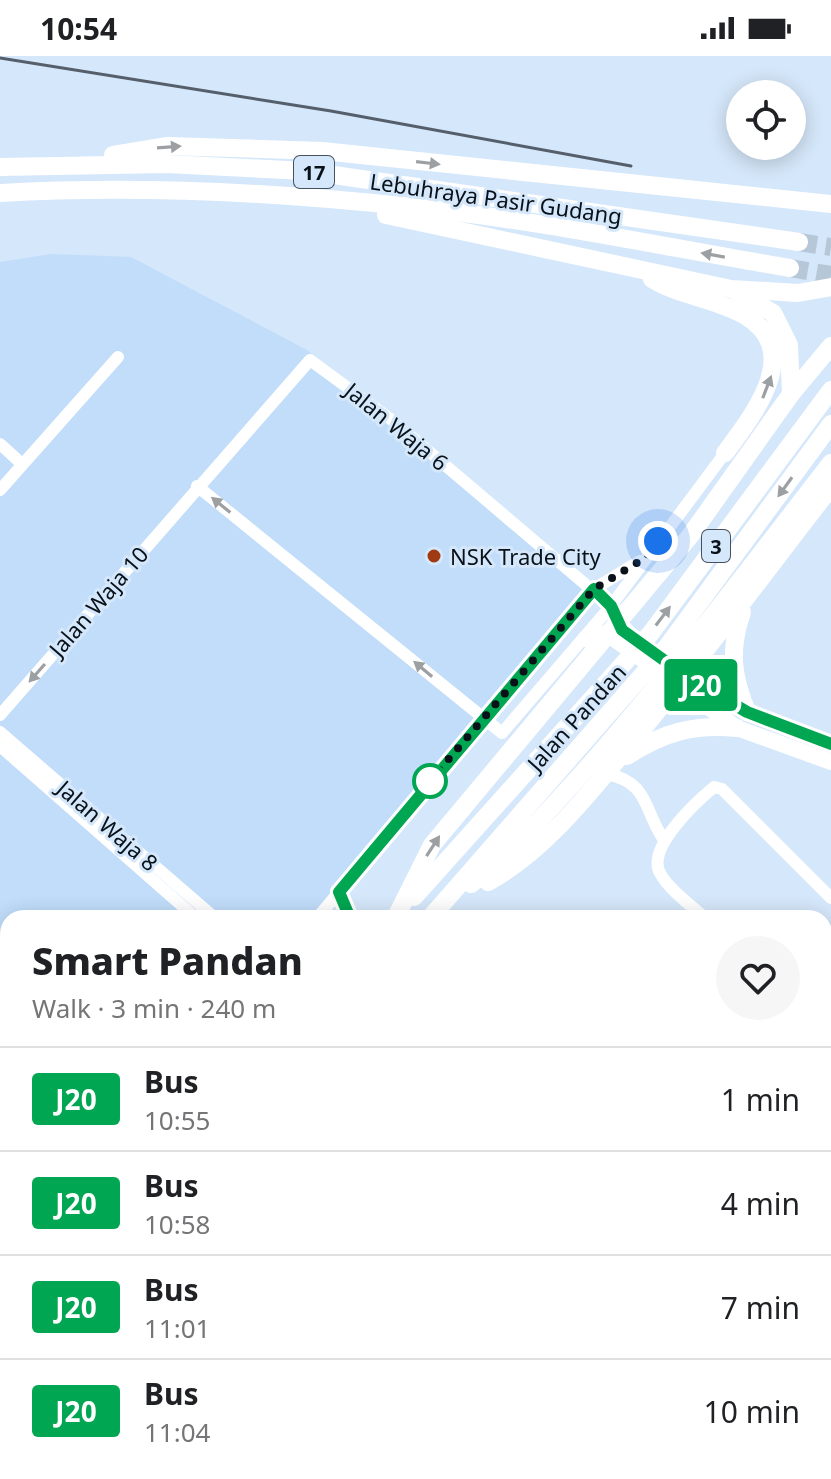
<!DOCTYPE html>
<html lang="en">
<head>
<meta charset="utf-8">
<style>
	:root { --surface:#fff; --page:#f6f6f6; --text:#202124; --muted:#757577; --line:#e0e0e0 }
	body { margin:0; font-family:"Noto Sans",sans-serif; background:var(--page); color:var(--text); height:100vh; display:flex; flex-direction:column; font-size:30px; white-space:nowrap }
	* { box-sizing:border-box; margin:0 }
	p { font-size:26px; color:var(--muted) }
	.icon { flex:none; width:44px; height:44px; fill:none; stroke:currentColor; stroke-width:2; stroke-linecap:round; stroke-linejoin:round }
	.map { position:relative; flex:1; overflow:hidden }
	.panel { position:absolute; left:0px; top:854px; width:832px; height:570px; display:flex; flex-direction:column; background:var(--surface); border-radius:24px 24px 0 0; box-shadow:0 4px 20px #0003 }
	.panel>* { flex:none }
	.badge { padding:0 16px; border-radius:6px; font-size:28px; line-height:52px }
	.tools { position:absolute; left:726px; top:24px; display:grid; gap:16px }
	.tools a { display:grid; place-items:center; width:80px; height:80px; border-radius:50%; background:var(--surface); box-shadow:0 4px 20px #0003; font-size:40px }
	.you { position:absolute; width:40px; height:40px; margin:-20px; border:6px solid #fff; border-radius:50%; background:#1a73e8; box-shadow:0 0 0 12px #1a73e833 }
	.map>.badge { position:absolute; translate:-50% -50%; box-shadow:0 0 0 4px #fff }
	.round { display:grid; place-items:center; flex:none; width:84px; height:84px; border-radius:42px; background:var(--page) }
	.summary { display:flex; align-items:center; justify-content:space-between; height:136px; padding:0 32px }
	h1 { font-size:38px; font-weight:800; line-height:60px }
	ul { padding:0; list-style:none }
	li { display:flex; align-items:center; gap:24px; height:104px; padding:0 32px; border-top:2px solid var(--line) }
	li div { flex:1 }
	li b { display:block; font-size:30px }
	li em { font-style:normal }
	li .badge { min-width:88px; font-weight:700; text-align:center }
	.status { display:flex; justify-content:space-between; align-items:center; height:56px; padding:0 40px; background:var(--surface); direction:ltr }
	.status svg { height:22px; fill:currentColor }
	.map>svg:first-child { display:block }
	.built { fill:#c1ddfa }
	.lines { fill:none; stroke-linecap:round; stroke-linejoin:round }
	.stream { stroke:#72b8fd; stroke-width:3 }
	.highway-tunnel { stroke:#b6c7d8; stroke-width:18; stroke-dasharray:18 9; stroke-linecap:butt }
	.minor { stroke:#fff; stroke-width:12 }
	.major { stroke:#fff; stroke-width:16 }
	.highway { stroke:#fff; stroke-width:18 }
	.rail { stroke:#545f6b; stroke-width:3 }
	.oneway { fill:#9da0a3 }
	.line-casing { stroke:#fff; stroke-width:18 }
	.line { stroke:#00a651; stroke-width:12 }
	.walk { stroke:#091119; stroke-width:8; stroke-dasharray:0 14.4 }
	.poi-dot { fill:#a03a12; stroke:#d5e7fa; stroke-width:3 }
	.stop-dot { fill:#fff; stroke:#00a651; stroke-width:4 }
	.labels { text-anchor:middle; dominant-baseline:central; stroke-width:6; stroke-linejoin:round; paint-order:stroke }
	.shield { fill:#d5e7fa; stroke:#46515c; stroke-width:2 }
	.shield-label { font-size:20px; font-weight:bold; fill:#091119 }
	.street-label { font-size:22px; fill:#091119; stroke:#d5e7fa }
	.poi-label { font-size:22px; fill:#091119; stroke:#d5e7fa; text-anchor:start }
</style>
</head>
<body>
<div class="status"><b>10:54</b><svg viewBox="0 0 49 12"><path d="M0 12V9h3v3zM5 12V6h3v6zM10 12V3h3v9zM15 12V0h3v12zM26 1h20v11H26zM47 4h2v5h-2z"/></svg></div>
<div class="map">
<svg width="831" height="1423" viewBox="0 0 831 1423">
	<rect width="100%" height="100%" fill="#d5e7fa"/>
	<g class="built">
		<polygon points="51,198 131,201 307,294 592,533 312,862 8,862 8,1243 0,1253 0,206"/>
		<polygon points="41,1416 253,1416 255,1418 253,1423 35,1423"/>
	</g>
	<g class="lines">
		<polyline class="stream" points="824,1066 831,1072"/>
		<g class="highway-tunnel">
			<polyline points="799,186 831,191"/>
			<polyline points="790,212 831,219"/>
		</g>
		<g class="minor">
			<polyline points="0,388 22,408"/>
			<polyline points="197,430 502,677 611,550 725,397"/>
			<polyline points="0,434 118,301"/>
			<polyline points="0,659 310,304 393,365 611,550"/>
			<polyline points="0,676 215,862"/>
			<polyline points="0,690 196,862"/>
			<path d="M 606,718 C 650,726 643,754 664,784"/>
			<polyline points="317,862 594,533 640,505"/>
			<path d="M 705,862 C 691,849 669,834 660,817 C 646,792 696,746 714,731 L 722,733 L 831,842"/>
			<polyline points="0,898 8,905"/>
			<polyline points="824,977 831,983"/>
			<polyline points="0,1096 8,1102"/>
			<polyline points="0,1247 8,1237"/>
			<polyline points="412,1423 418,1416"/>
			<polyline points="501,1423 506,1416"/>
			<polyline points="550,1423 555,1416"/>
		</g>
		<g class="major">
			<path d="M 611,550 C 627,604 778,673 831,688"/>
			<polyline points="585,583 606,577 737,672 831,706"/>
		</g>
		<g class="highway">
			<polyline points="113,99 168,90 322,95 831,148"/>
			<polyline points="0,111 167,108 306,115 799,186"/>
			<path d="M 0,137 C 138,129 274,136 412,151 C 539,164 664,191 790,212"/>
			<polyline points="386,159 731,233 798,237 831,231"/>
			<path d="M 652,223 C 680,240 716,243 744,259 C 806,295 752,360 725,397"/>
			<polyline points="735,235 773,257 789,289 791,338"/>
			<path d="M 742,556 C 729,594 732,619 747,656"/>
			<path d="M 627,700 C 664,676 694,668 737,672"/>
			<path d="M 488,826 C 545,795 590,736 632,686 C 701,603 765,516 831,431"/>
			<path d="M 471,828 C 514,795 550,753 587,712 C 673,615 751,510 831,407"/>
			<polyline points="339,836 350,862"/>
			<polyline points="414,841 651,577 831,334"/>
			<polyline points="397,859 432,789 690,480 791,338 831,290"/>
			<polyline points="430,862 666,592 831,368"/>
			<polyline points="0,1301 8,1290"/>
			<polyline points="0,1334 8,1322"/>
		</g>
		<polyline class="rail" points="0,2 331,55 631,110"/>
	</g>
	<defs><path id="oneway-solid" d="M-6-.8H1V-3.2L6.5 0L1 3.2V.8H-6Z" transform="scale(2)"/></defs>
	<g class="oneway">
		<use href="#oneway-solid" transform="translate(169 91) rotate(-4)"/>
		<use href="#oneway-solid" transform="translate(428 107) rotate(7)"/>
		<use href="#oneway-solid" transform="translate(713 199) rotate(-170)"/>
		<use href="#oneway-solid" transform="translate(767 331) rotate(-69)"/>
		<use href="#oneway-solid" transform="translate(785 431) rotate(126)"/>
		<use href="#oneway-solid" transform="translate(221 449) rotate(-141)"/>
		<use href="#oneway-solid" transform="translate(663 560) rotate(-53)"/>
		<use href="#oneway-solid" transform="translate(423 613) rotate(-140)"/>
		<use href="#oneway-solid" transform="translate(37 617) rotate(131)"/>
		<use href="#oneway-solid" transform="translate(433 790) rotate(-57)"/>
	</g>
	<g class="lines">
		<g class="line-casing">
			<polyline id="line" points="350,862 339,836 594,533 611,550 622,574 686,620 747,656 831,688"/>
		</g>
		<use href="#line" class="line"/>
		<polyline class="walk" points="430,725 594,533 645,502 658,485"/>
	</g>
	<circle class="poi-dot" cx="434" cy="500" r="8"/>
	<circle class="stop-dot" cx="430" cy="725" r="16"/>
	<g class="labels">
		<g class="shield">
			<rect x="294" y="100" width="40" height="32" rx="6"/>
			<rect x="702" y="474" width="28" height="32" rx="6"/>
		</g>
		<g class="shield-label">
			<text x="314" y="116">17</text>
			<text x="716" y="490">3</text>
		</g>
		<g class="street-label">
			<text transform="translate(496 142) rotate(8)">Lebuhraya Pasir Gudang</text>
			<text transform="translate(397 370) rotate(39)">Jalan Waja 6</text>
			<text transform="translate(98 545) rotate(-49)">Jalan Waja 10</text>
			<text transform="translate(576 661) rotate(-48)">Jalan Pandan</text>
			<text transform="translate(108 769) rotate(41)">Jalan Waja 8</text>
		</g>
		<g class="poi-label">
			<text x="450" y="500">NSK Trade City</text>
		</g>
	</g>
</svg>
<div class="tools">
<a><svg class="icon" aria-label="locate" viewBox="0 0 24 24"><circle cx="12" cy="12" r="6"/><path d="M12 2v4M12 18v4M2 12h4M18 12h4"/></svg></a>
</div>
<div class="you" style="left:658px;top:485px"></div>
<b class="badge" style="left:701px;top:629px;background:#00a651;color:#fff">J20</b>
<section class="panel">
<div class="summary"><div><h1>Smart Pandan</h1><p>Walk · 3 min · 240 m</p></div><a class="round"><svg class="icon" aria-label="heart" viewBox="0 0 24 24"><path d="M12 20l-8-8c-3-5 5-10 8-4 3-6 11-1 8 4z"/></svg></a></div>
<ul>
<li><span class="badge" style="background:#00a651;color:#fff">J20</span><div><b>Bus</b><p>10:55</p></div><em>1 min</em></li>
<li><span class="badge" style="background:#00a651;color:#fff">J20</span><div><b>Bus</b><p>10:58</p></div><em>4 min</em></li>
<li><span class="badge" style="background:#00a651;color:#fff">J20</span><div><b>Bus</b><p>11:01</p></div><em>7 min</em></li>
<li><span class="badge" style="background:#00a651;color:#fff">J20</span><div><b>Bus</b><p>11:04</p></div><em>10 min</em></li>
</ul>
</section>
</div>
</body>
</html>
